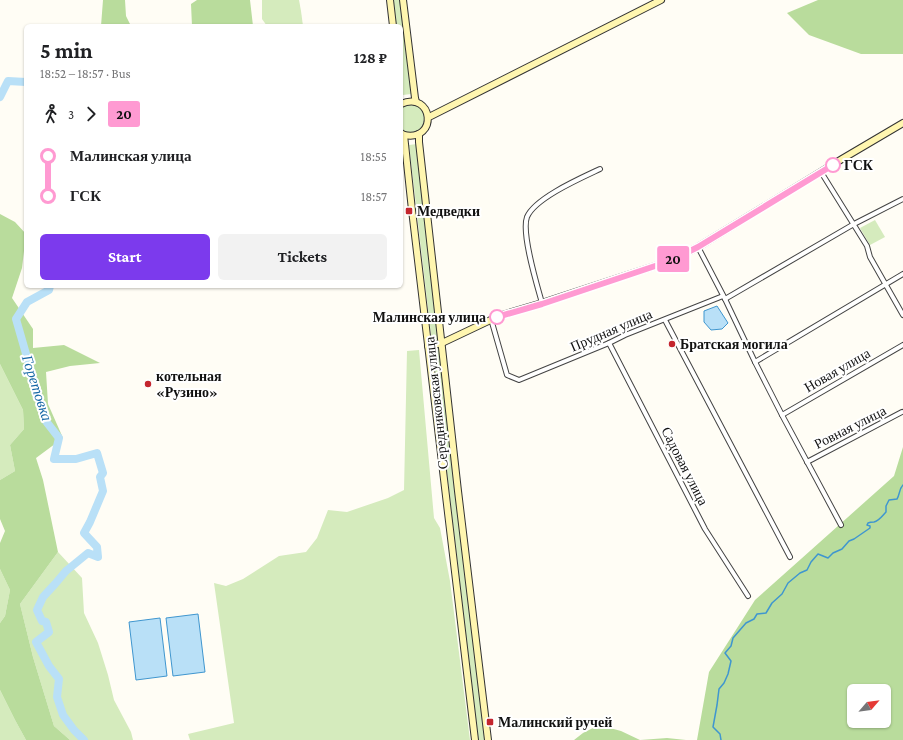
<!DOCTYPE html>
<html lang="en">
<head>
<meta charset="utf-8">
<style>
	:root { --surface:#fff; --page:#f2f2f2; --text:#202124; --muted:#757577; --accent:#7c3aed }
	body { margin:0; font-family:"Crimson Pro",serif; background:var(--page); color:var(--text); height:100vh; display:flex; flex-direction:column; font-size:15px; white-space:nowrap }
	* { box-sizing:border-box; margin:0 }
	p { font-size:13px; color:var(--muted) }
	.icon { flex:none; width:22px; height:22px; fill:none; stroke:currentColor; stroke-width:2; stroke-linecap:round; stroke-linejoin:round }
	.map { position:relative; flex:1; overflow:hidden }
	.sheet { position:absolute; left:24px; top:24px; width:379px; height:264px; display:flex; flex-direction:column; background:var(--surface); border-radius:6px; box-shadow:0 1px 3px #0004 }
	.sheet>* { flex:none }
	.badge { padding:0 8px; border-radius:3px; font-size:14px; line-height:26px }
	.needle { width:26px; rotate:62deg }
	.buttons { position:absolute; left:847px; top:684px; display:grid; gap:8px }
	.buttons a { display:grid; place-items:center; width:44px; height:44px; border-radius:6px; background:var(--surface); box-shadow:0 1px 3px #0004; font-size:20px }
	.map>.badge { position:absolute; translate:-50% -50%; box-shadow:0 0 0 2px #fff }
	.legs { display:flex; align-items:center; gap:6px; height:44px; padding:0 16px; font-size:13px }
	.legs p { margin-inline-start:auto }
	.summary { display:flex; align-items:center; justify-content:space-between; height:68px; padding:0 16px }
	h1 { font-size:22px; font-weight:700; line-height:30px }
	.cta { display:flex; gap:8px; margin-top:auto; padding:8px 16px }
	.cta a { flex:1; height:46px; border-radius:6px; background:var(--accent); color:#fff; font-size:16px; font-weight:700; line-height:46px; text-align:center }
	.cta a+a { background:var(--page); color:var(--text) }
	ul { padding:0 16px; list-style:none }
	li { display:flex; align-items:center; gap:14px; height:40px; font-size:15px }
	li i { display:grid; place-items:center; width:6px; height:100%; margin:0 5px; background:currentColor }
	li i::after { content:''; width:10px; height:10px; margin:-5px; border:3px solid; border-radius:50%; background:var(--surface) }
	li p { margin-inline-start:auto }
	li:first-child i { background:linear-gradient(#0000 50%,currentColor 0) }
	li:last-child i { background:linear-gradient(currentColor 50%,#0000 0) }
	.map>svg:first-child { display:block }
	.green { fill:#d5ebbd }
	.forest { fill:#b9dc9c; fill-rule:evenodd }
	.water { fill:#b9e0f7; stroke:#3f96cf }
	.lines { fill:none; stroke-linecap:round; stroke-linejoin:round }
	.stream { stroke:#3f96cf; stroke-width:1.5 }
	.river { stroke:#b9e0f7; stroke-width:8 }
	.street-casing { stroke:#444; stroke-width:6 }
	.secondary-casing { stroke:#333; stroke-width:8 }
	.street { stroke:#fff; stroke-width:4 }
	.secondary { stroke:#fff6b0; stroke-width:6 }
	.line-1-casing { stroke:#fff; stroke-width:9 }
	.line-1 { stroke:#ff9ad2; stroke-width:6 }
	.stop-1-dot { fill:#fff; stroke:#ff9ad2; stroke-width:2 }
	.poi-dot { fill:#c4262e; stroke:#fff; stroke-width:1.5 }
	.labels { text-anchor:middle; dominant-baseline:central; stroke-width:4; stroke-linejoin:round; paint-order:stroke }
	.stop-label { font-size:14px; font-weight:bold; fill:#111; stroke:#fff; text-anchor:start }
	.poi-label { font-size:14px; font-weight:bold; fill:#111; stroke:#fff; text-anchor:start }
	.street-label { font-size:14px; fill:#111; stroke:#fff }
	.water-label { font-size:15px; font-style:italic; fill:#1768a6; stroke:#fff }
</style>
</head>
<body>
<div class="map">
<svg width="903" height="740" viewBox="0 0 903 740">
	<rect width="100%" height="100%" fill="#fffdf5"/>
	<g class="green">
		<polygon points="262,0 299,0 301,11 303,26 267,26 262,19"/>
		<polygon points="392,0 401,0 411,94 403,95 401,77 401,26 395,26"/>
		<polygon points="416,104 426,114 424,128 411,134 401,131 401,107"/>
		<polygon points="417,144 486,740 478,740 409,145"/>
		<polygon points="875,220 885,237 870,245 860,228"/>
		<polygon points="419,350 434,518 440,528 450,581 470,740 190,740 188,734 234,723 214,583 226,586 243,579 279,556 306,552 317,538 328,510 347,512 388,498 404,490 407,351"/>
		<polygon points="0,364 23,410 24,429 10,445 15,471 0,480"/>
		<polygon points="58,552 82,578 84,613 98,643 108,675 114,700 131,732 133,740 70,740 54,726 33,657 20,604"/>
		<polygon points="0,569 10,590 5,616 0,623"/>
		<polygon points="0,690 15,720 26,740 0,740"/>
	</g>
	<g class="forest">
		<polygon points="103,0 125,0 126,16 131,26 101,26"/>
		<polygon points="197,0 250,0 253,26 233,26 230,24 225,26 192,26 191,4"/>
		<polygon points="818,0 903,0 903,54 861,54 809,35 787,13"/>
		<polygon points="0,214 15,222 26,234 22,268 12,298 33,329 33,348 64,345 100,363 70,366 46,372 48,404 63,438 36,458 43,480 58,552 20,604 33,657 54,726 70,740 26,740 15,720 0,690 0,623 5,616 10,590 0,569 0,543 5,531 0,519 0,480 15,471 10,445 24,429 23,410 0,364"/>
		<path d="M 903,447 L 903,740 L 697,740 L 709,672 L 755,600 L 894,476 ZM 854,691 L 884,691 L 884,721 L 854,721 Z"/>
		<polygon points="599,725 621,731 640,740 667,738 686,740 574,740 583,733"/>
	</g>
	<g class="water">
		<polygon points="717,306 728,323 722,329 711,330 704,322 704,311"/>
		<polygon points="198,614 205,672 173,676 166,618"/>
		<polygon points="160,618 167,676 136,680 129,622"/>
	</g>
	<g class="lines">
		<path class="stream" d="M 721,740 L 720,734 L 713,727 L 717,705 L 719,689 L 724,683 L 728,674 L 731,661 L 725,653 L 731,646 L 733,638 L 746,623 L 754,619 L 757,614 L 766,613 L 772,603 L 782,594 L 788,583 L 800,573 L 807,570 L 811,562 L 818,554 L 828,558 L 833,553 L 842,549 L 849,541 L 854,539 L 870,528 L 870,526 L 867,525 L 868,523 C 870,522 872,522 874,522 C 879,521 883,515 886,512 L 886,506 L 889,500 L 897,499 C 900,494 899,489 903,485"/>
		<g class="river">
			<polyline points="0,97 8,81 26,82"/>
			<polyline points="50,286 49,290 27,302 16,319 45,420 59,438 54,459 76,459 97,453 103,473 100,477 103,491 90,522 84,533 97,547 98,557 88,553 66,571 55,584 43,597 37,610 42,621 46,622 49,632 36,642 49,666 59,679 57,697 63,715 74,730 84,740"/>
		</g>
		<g class="street-casing">
			<g id="street">
				<polyline points="821,172 867,246 870,257 903,315"/>
				<polyline points="698,247 725,299 755,362 782,415 841,525"/>
				<polyline points="725,299 854,224 903,199"/>
				<path d="M 542,303 C 537,285 521,233 527,217 C 535,198 581,178 600,169"/>
				<polyline points="491,319 507,375 519,380 609,343 625,335 723,296"/>
				<polyline points="665,320 790,557"/>
				<polyline points="609,343 705,529 748,596"/>
				<polyline points="755,362 903,274"/>
				<polyline points="782,415 903,345"/>
				<polyline points="807,462 902,412"/>
			</g>
		</g>
		<g class="secondary-casing">
			<g id="secondary">
				<polyline points="390,0 393,26"/>
				<polyline points="403,0 415,98 416,102"/>
				<path d="M 401,104 C 433,90 439,142 404,135"/>
				<polyline points="429,117 661,0"/>
				<polyline points="401,133 404,135 405,144 412,210 475,740"/>
				<polyline points="419,134 419,142 458,491 488,740"/>
				<polyline points="428,346 442,343 499,316 542,303 670,261 698,247 842,159 903,123"/>
			</g>
		</g>
		<use href="#street" class="street"/>
		<use href="#secondary" class="secondary"/>
	</g>
	<g class="lines">
		<g class="line-1-casing">
			<polyline id="line-1" points="497,317 542,304 670,261 698,247 833,165"/>
		</g>
		<use href="#line-1" class="line-1"/>
	</g>
	<g class="stop-1-dot">
		<circle cx="833" cy="165" r="7"/>
		<circle cx="497" cy="317" r="7"/>
	</g>
	<g class="poi-dot">
		<rect x="405" y="207" width="8" height="8" rx="2"/>
		<circle cx="672" cy="344" r="4"/>
		<circle cx="148" cy="384" r="4"/>
		<rect x="486" y="718" width="8" height="8" rx="2"/>
	</g>
	<g class="labels">
		<g class="stop-label">
			<text x="844" y="165">ГСК</text>
			<text x="486" y="317" text-anchor="end">Малинская улица</text>
		</g>
		<g class="poi-label">
			<text x="417" y="211">Медведки</text>
			<text x="680" y="344">Братская могила</text>
			<text x="156" y="376">котельная<tspan x="156" dy="16">«Рузино»</tspan></text>
			<text x="498" y="722">Малинский ручей</text>
		</g>
		<g class="street-label">
			<text transform="translate(611 330) rotate(-23)">Прудная улица</text>
			<text transform="translate(837 370) rotate(-30)">Новая улица</text>
			<text transform="translate(436 403) rotate(-96)">Середниковская улица</text>
			<text transform="translate(850 427) rotate(-27)">Ровная улица</text>
			<text transform="translate(685 466) rotate(63)">Садовая улица</text>
		</g>
		<g class="water-label">
			<text transform="translate(37 388) rotate(72)">Горетовка</text>
		</g>
	</g>
</svg>
<div class="buttons">
<a><svg class="needle" viewBox="-14 -14 28 28"><path d="M0-13l5 13h-10z" fill="#e53935"/><path d="M0 13l5-13h-10z" fill="#757577"/></svg></a>
</div>
<b class="badge" style="left:673px;top:259px;background:#ff9ad2;color:#111">20</b>
<section class="sheet">
<div class="summary"><div><h1>5 min</h1><p>18:52 – 18:57 · Bus</p></div><b>128 ₽</b></div>
<div class="legs"><svg class="icon" aria-label="walk" viewBox="0 0 24 24"><circle cx="13" cy="4" r="2"/><path d="M13 8l-2 6 4 7M11 14l-3 7M7 12l3-4h3l4 4"/></svg>3<svg class="icon" aria-label="forward" viewBox="0 0 24 24"><path d="M9 5l7 7-7 7"/></svg><b class="badge" style="background:#ff9ad2;color:#111">20</b></div>
<ul>
<li><i style="color:#ff9ad2"></i><b>Малинская улица</b><p>18:55</p></li>
<li><i style="color:#ff9ad2"></i><b>ГСК</b><p>18:57</p></li>
</ul>
<div class="cta"><a>Start</a><a>Tickets</a></div>
</section>
</div>
</body>
</html>
